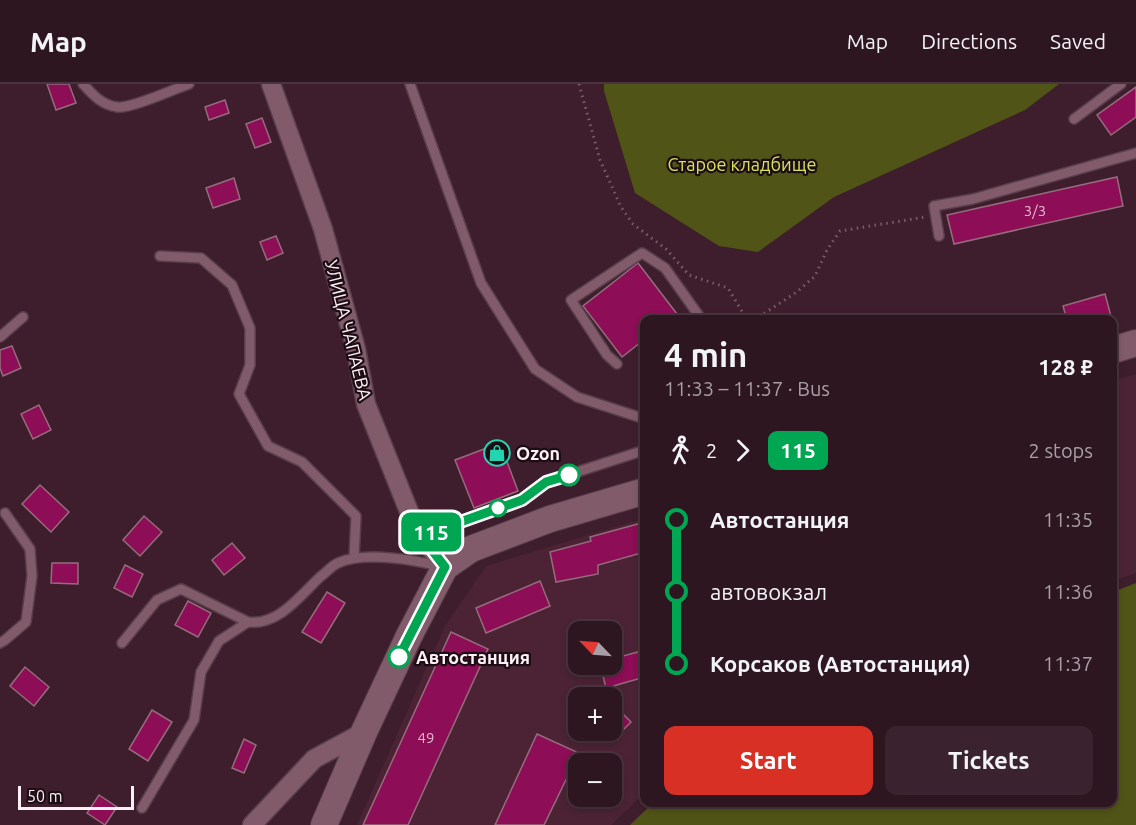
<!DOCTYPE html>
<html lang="en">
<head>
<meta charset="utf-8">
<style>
	:root { --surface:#2e1621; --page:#3a232e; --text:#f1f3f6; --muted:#a79fa5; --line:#49353f; --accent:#d93025 }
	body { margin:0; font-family:Ubuntu,sans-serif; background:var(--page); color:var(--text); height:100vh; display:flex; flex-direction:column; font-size:22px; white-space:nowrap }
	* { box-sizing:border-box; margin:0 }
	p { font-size:20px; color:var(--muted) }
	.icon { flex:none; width:33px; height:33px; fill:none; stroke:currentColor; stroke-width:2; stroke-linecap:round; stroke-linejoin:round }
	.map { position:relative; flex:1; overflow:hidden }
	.details { position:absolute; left:640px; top:231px; width:477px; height:492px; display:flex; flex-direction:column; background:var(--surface); border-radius:12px; box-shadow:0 3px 9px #0003,0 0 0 2px var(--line) }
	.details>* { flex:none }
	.badge { padding:0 12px; border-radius:9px; font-size:21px; line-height:39px }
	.needle { width:39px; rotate:295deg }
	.fabs { position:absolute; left:568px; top:537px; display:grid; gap:12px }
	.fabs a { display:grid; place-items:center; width:54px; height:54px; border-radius:12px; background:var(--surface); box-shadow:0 3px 9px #0003,0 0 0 2px var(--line); font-size:30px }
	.scale { position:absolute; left:18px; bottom:15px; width:116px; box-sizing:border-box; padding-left:6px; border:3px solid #fef0f5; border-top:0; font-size:16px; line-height:21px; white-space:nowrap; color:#fef0f5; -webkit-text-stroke:4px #1c0d14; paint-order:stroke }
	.map>.badge { position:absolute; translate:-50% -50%; box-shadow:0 0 0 3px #fff }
	.legs { display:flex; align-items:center; gap:9px; height:66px; padding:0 24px; font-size:20px }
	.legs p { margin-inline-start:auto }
	.summary { display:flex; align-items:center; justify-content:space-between; height:102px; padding:0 24px }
	h1 { font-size:33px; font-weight:600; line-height:45px }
	.primary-button { display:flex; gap:12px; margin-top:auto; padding:12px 24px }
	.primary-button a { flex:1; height:69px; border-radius:12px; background:var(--accent); color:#fff; font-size:24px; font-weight:600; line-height:69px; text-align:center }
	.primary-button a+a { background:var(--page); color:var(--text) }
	ul { padding:0 24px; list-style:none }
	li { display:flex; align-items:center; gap:21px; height:72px; font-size:22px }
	li i { display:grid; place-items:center; width:9px; height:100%; margin:0 8px; background:currentColor }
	li i::after { content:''; width:15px; height:15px; margin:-8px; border:4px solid; border-radius:50%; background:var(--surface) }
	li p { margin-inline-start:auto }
	li:first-child i { background:linear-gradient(#0000 50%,currentColor 0) }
	li:last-child i { background:linear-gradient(currentColor 50%,#0000 0) }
	header { display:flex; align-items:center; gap:36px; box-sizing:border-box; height:84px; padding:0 30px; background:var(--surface); border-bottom:2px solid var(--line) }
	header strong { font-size:28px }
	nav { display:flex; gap:33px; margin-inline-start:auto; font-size:21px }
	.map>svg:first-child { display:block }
	.built { fill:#4b2335; fill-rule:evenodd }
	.green { fill:#505416 }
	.building { fill:#8d0d56; stroke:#946d7c; stroke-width:1.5 }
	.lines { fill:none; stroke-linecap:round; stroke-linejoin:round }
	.service-casing { stroke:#583e4b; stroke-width:12 }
	.minor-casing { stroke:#583e4b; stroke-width:21 }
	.secondary-casing { stroke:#583e4b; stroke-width:28 }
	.path { stroke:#795f6a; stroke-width:3; stroke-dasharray:1.5 4.5; stroke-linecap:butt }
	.service { stroke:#815b6a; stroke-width:9 }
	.minor { stroke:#815b6a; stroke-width:18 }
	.secondary { stroke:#815b6a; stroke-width:26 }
	.line-1-casing { stroke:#fff; stroke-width:14 }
	.line-1 { stroke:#00a651; stroke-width:9 }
	.stop-1-dot { fill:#fff; stroke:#00a651; stroke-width:3 }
	.labels { text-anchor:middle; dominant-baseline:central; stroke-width:4.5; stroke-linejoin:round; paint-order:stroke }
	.number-label { font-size:15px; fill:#e2b7cd }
	.park-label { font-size:18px; fill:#d8e25a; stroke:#1c0d14 }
	.street-label { font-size:18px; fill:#fef0f5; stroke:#1c0d14 }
	.poi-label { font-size:18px; font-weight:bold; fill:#fef0f5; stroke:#1c0d14; text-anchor:start }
	.stop-label { font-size:18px; font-weight:bold; fill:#fef0f5; stroke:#1c0d14; text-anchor:start }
</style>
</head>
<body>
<header>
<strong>Map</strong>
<nav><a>Map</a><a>Directions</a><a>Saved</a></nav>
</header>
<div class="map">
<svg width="1136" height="741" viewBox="0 0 1136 741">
	<rect width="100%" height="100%" fill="#3e1e2c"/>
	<g class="built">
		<polygon points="1136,290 1136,489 1113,497 1113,297"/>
		<path d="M 645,434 L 645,709 L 611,741 L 357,741 L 445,542 L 486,482 ZM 579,548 L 612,548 L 612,580 L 579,580 ZM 579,614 L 612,614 L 612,646 L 579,646 ZM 579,680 L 612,680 L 612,712 L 579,712 Z"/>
	</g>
	<g class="green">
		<polygon points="604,0 1059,0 1025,26 834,113 758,168 719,162 635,109 604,7"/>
		<polygon points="1136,499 1136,741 630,741 654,718 1113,718 1113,508"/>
	</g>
	<g class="building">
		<polygon points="47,0 69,0 76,19 56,26"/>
		<polygon points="1136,3 1136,33 1111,51 1097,31"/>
		<polygon points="225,16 229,29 209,36 205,23"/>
		<polygon points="262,34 271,58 255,64 246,40"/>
		<polygon points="1117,93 1123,122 954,160 947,131"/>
		<polygon points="234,94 240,115 213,124 206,104"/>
		<polygon points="276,152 283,169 267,176 260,158"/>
		<polygon points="638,179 677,230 670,236 645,236 645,255 622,273 583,222"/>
		<polygon points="1105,210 1112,236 1067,236 1063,222"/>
		<polygon points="12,262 21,284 3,292 0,284 0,266"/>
		<polygon points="39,321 51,346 33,355 21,330"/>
		<polygon points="500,359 518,407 474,424 455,376"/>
		<polygon points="40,401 69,428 51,448 22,420"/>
		<polygon points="144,432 162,448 140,472 123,456"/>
		<polygon points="645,438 645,468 598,481 598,490 556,498 550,468 591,457 590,453"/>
		<polygon points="232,459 245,474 224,491 212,476"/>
		<polygon points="52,479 78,479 78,500 51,499"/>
		<polygon points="125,481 143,490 132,513 114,504"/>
		<polygon points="540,497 550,522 486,549 476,524"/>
		<polygon points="327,508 345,519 321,559 302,548"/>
		<polygon points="188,517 211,529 198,553 175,541"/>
		<polygon points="451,548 488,565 408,741 363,741"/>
		<polygon points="645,566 645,593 606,604 600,580 612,580 612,575"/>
		<polygon points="25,583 49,603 34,622 10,602"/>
		<polygon points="152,626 172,638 148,677 129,665"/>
		<polygon points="621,628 631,638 619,650 612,643 612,637"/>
		<polygon points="537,650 579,669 544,741 495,741"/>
		<polygon points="244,655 256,661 244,689 232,684"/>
		<polygon points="99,711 117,723 105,741 87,729"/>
	</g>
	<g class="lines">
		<g class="service-casing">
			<g id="service">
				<path d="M 83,0 C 93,11 102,21 117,23 C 131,25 174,5 189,0"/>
				<polyline points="410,0 481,199 535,285 577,313 645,335"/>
				<polyline points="1074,35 1121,0"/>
				<polyline points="939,152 934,122 973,115 1136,69"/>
				<polyline points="160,172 201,174 232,201 250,244 250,281 239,310 268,362 302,378 356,432 354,474"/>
				<polyline points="0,253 23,233"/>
				<polyline points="617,280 607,271 571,216 642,169 665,184 702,236"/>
				<polyline points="421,452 522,416 546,398 645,366"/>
				<polyline points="0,559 5,556 26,538 32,492 30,465 5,429"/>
				<path d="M 122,559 L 157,516 L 181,505 L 248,538 C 278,542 300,512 320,493 C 326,489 331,482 338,479 C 365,467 415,476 443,483"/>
				<polyline points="142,724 194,636 201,588 219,557 248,538"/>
			</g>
		</g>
		<g class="minor-casing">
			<g id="minor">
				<polyline points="271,0 323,145 356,265 366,320 416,445 445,483"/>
				<polyline points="252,741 314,675 364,648"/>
			</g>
		</g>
		<g class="secondary-casing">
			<g id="secondary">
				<polyline points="1113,266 1136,259"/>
				<polyline points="324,741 364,648 409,552 445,483 471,465 550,435 645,407"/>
			</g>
		</g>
		<g class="path">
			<polyline points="579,0 600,76 621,123 633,140 666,165 689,191 728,204 747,236"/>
			<polyline points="754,236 797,208 815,192 827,166 840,147 925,133"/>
		</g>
		<use href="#service" class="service"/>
		<use href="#minor" class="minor"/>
		<use href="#secondary" class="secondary"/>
	</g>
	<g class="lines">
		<g class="line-1-casing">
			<polyline id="line-1" points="399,573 445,483 421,452 522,416 546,398 569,391"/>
		</g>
		<use href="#line-1" class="line-1"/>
	</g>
	<defs>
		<g id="shop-ring" transform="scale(1.35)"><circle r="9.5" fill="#1c0d14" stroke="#22d5af" stroke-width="1.5"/><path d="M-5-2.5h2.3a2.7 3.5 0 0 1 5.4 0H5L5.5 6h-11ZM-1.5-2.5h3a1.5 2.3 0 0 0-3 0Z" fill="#22d5af"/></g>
	</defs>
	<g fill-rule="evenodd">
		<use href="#shop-ring" x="497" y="369"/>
	</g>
	<g class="stop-1-dot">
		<circle cx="569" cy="391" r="10"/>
		<circle cx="498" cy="424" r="8"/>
		<circle cx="399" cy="573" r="10"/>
	</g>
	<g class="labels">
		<g class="number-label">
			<text x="1035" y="126">3/3</text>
			<text x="426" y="653">49</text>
		</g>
		<g class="park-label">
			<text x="742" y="80">Старое кладбище</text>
		</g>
		<g class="street-label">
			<text transform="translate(349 246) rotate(76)">УЛИЦА ЧАПАЕВА</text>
		</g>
		<g class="poi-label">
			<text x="516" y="369">Ozon</text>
		</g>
		<g class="stop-label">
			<text x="416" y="573">Автостанция</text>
		</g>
	</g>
</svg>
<div class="fabs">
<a><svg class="needle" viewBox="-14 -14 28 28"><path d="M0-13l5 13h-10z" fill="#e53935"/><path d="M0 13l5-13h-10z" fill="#a79fa5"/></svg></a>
<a>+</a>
<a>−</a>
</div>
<div class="scale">50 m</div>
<b class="badge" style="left:431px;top:448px;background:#00a651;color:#fff">115</b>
<section class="details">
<div class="summary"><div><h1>4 min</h1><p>11:33 – 11:37 · Bus</p></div><b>128 ₽</b></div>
<div class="legs"><svg class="icon" aria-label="walk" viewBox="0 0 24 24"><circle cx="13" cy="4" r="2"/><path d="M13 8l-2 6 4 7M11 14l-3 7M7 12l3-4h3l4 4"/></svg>2<svg class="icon" aria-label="forward" viewBox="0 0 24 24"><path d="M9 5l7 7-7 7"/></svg><b class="badge" style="background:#00a651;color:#fff">115</b><p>2 stops</p></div>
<ul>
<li><i style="color:#00a651"></i><b>Автостанция</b><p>11:35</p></li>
<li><i style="color:#00a651"></i><span>автовокзал</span><p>11:36</p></li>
<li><i style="color:#00a651"></i><b>Корсаков (Автостанция)</b><p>11:37</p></li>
</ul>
<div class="primary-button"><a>Start</a><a>Tickets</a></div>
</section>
</div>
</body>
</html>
